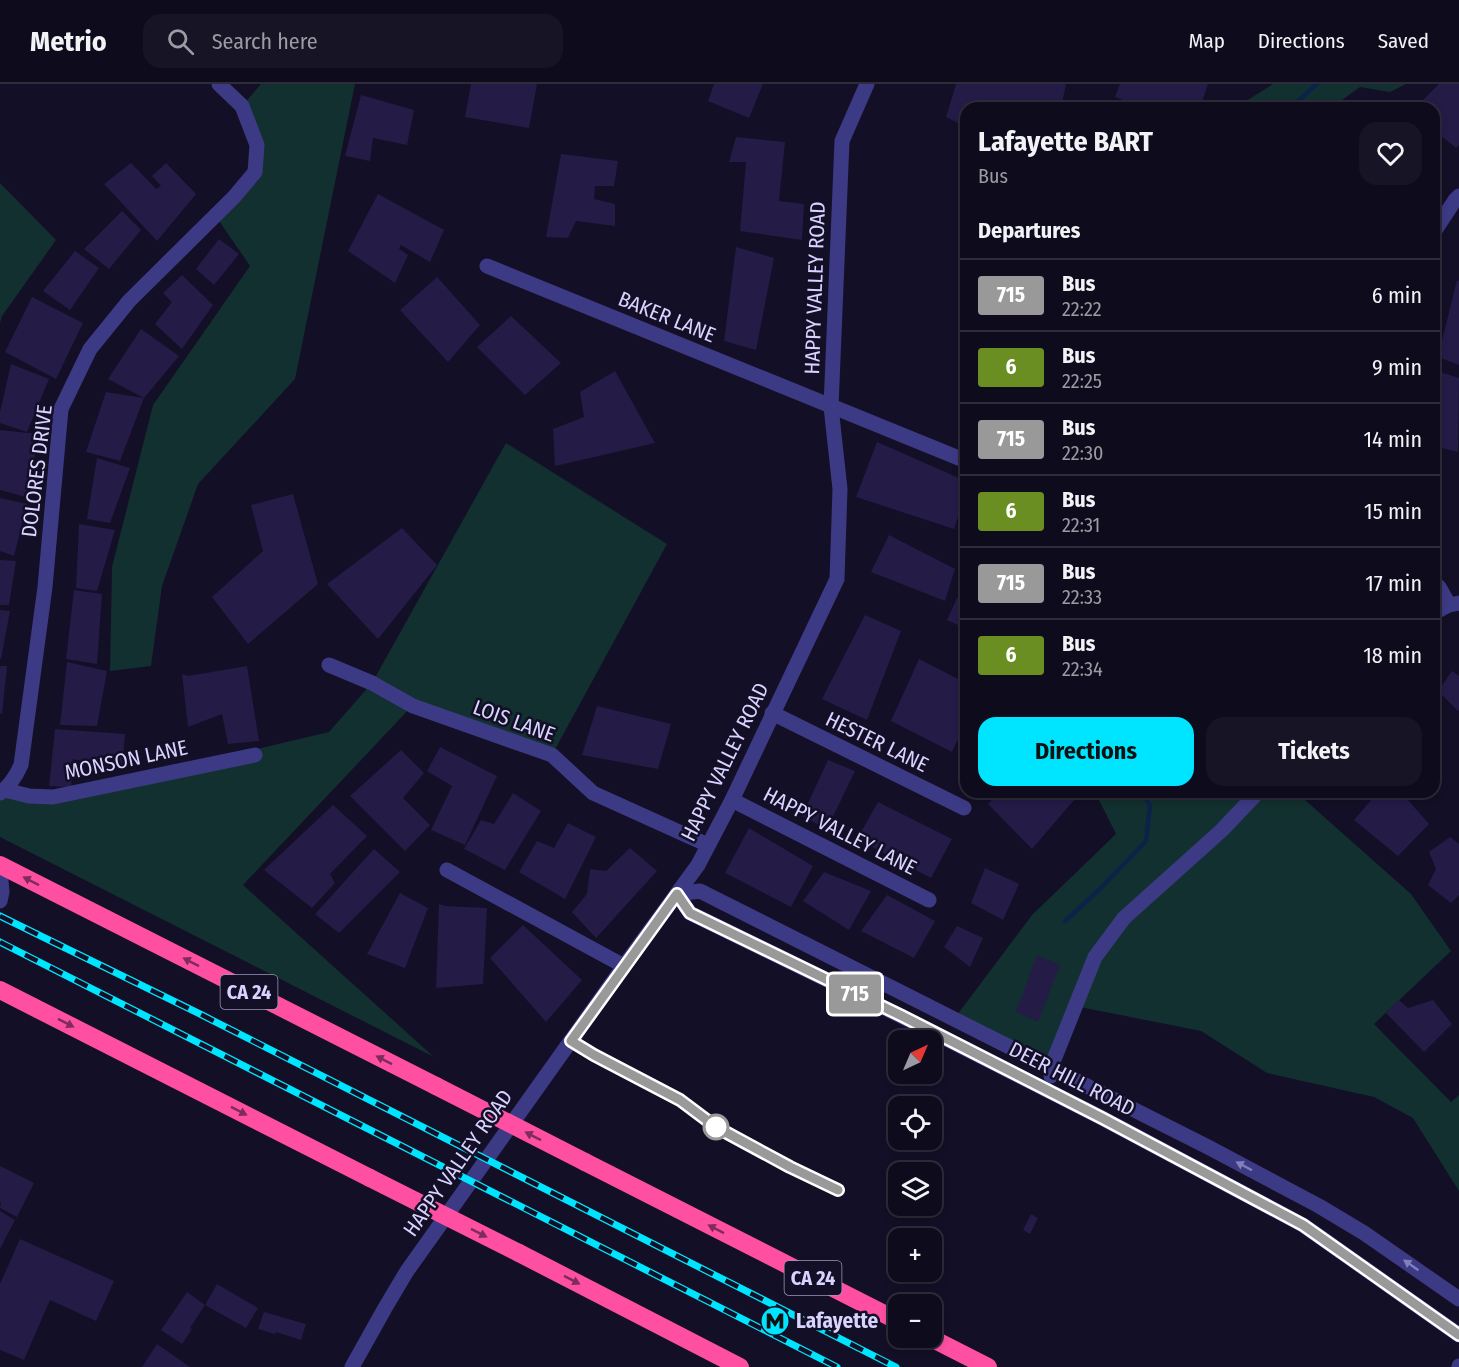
<!DOCTYPE html>
<html lang="en">
<head>
<meta charset="utf-8">
<style>
	:root { --surface:#0e0b1c; --page:#171425; --text:#f1f3f6; --muted:#9b9ba3; --line:#2e2b3b; --accent:#00e5ff }
	body { margin:0; font-family:"Fira Sans Condensed",sans-serif; background:var(--page); color:var(--text); height:100vh; display:flex; flex-direction:column; font-size:22px; white-space:nowrap }
	* { box-sizing:border-box; margin:0 }
	p { font-size:20px; color:var(--muted) }
	.icon { flex:none; width:33px; height:33px; fill:none; stroke:currentColor; stroke-width:2; stroke-linecap:round; stroke-linejoin:round }
	.map { position:relative; flex:1; overflow:hidden }
	.side { position:absolute; left:960px; top:18px; width:480px; height:696px; display:flex; flex-direction:column; background:var(--surface); border-radius:18px; box-shadow:0 3px 9px #0003,0 0 0 2px var(--line) }
	.side>* { flex:none }
	.badge { padding:0 12px; border-radius:4px; font-size:21px; line-height:39px }
	.needle { width:39px; rotate:44deg }
	.controls { position:absolute; left:888px; top:946px; display:grid; gap:12px }
	.controls a { display:grid; place-items:center; width:54px; height:54px; border-radius:12px; background:var(--surface); box-shadow:0 3px 9px #0003,0 0 0 2px var(--line); font-size:30px }
	.map>.badge { position:absolute; translate:-50% -50%; box-shadow:0 0 0 3px #fff }
	h2 { padding:0 18px; font-size:22px; line-height:54px }
	.round { display:grid; place-items:center; flex:none; width:63px; height:63px; border-radius:18px; background:var(--page) }
	.headline { display:flex; align-items:center; justify-content:space-between; height:102px; padding:0 18px }
	h1 { font-size:28px; font-weight:700; line-height:45px }
	.button { display:flex; gap:12px; margin-top:auto; padding:12px 18px }
	.button a { flex:1; height:69px; border-radius:18px; background:var(--accent); color:#111; font-size:24px; font-weight:700; line-height:69px; text-align:center }
	.button a+a { background:var(--page); color:var(--text) }
	ul { padding:0; list-style:none }
	li { display:flex; align-items:center; gap:18px; height:72px; padding:0 18px; border-top:2px solid var(--line) }
	li div { flex:1 }
	li b { display:block; font-size:22px }
	li em { font-style:normal }
	li .badge { min-width:66px; font-weight:700; text-align:center }
	header { display:flex; align-items:center; gap:36px; box-sizing:border-box; height:84px; padding:0 30px; background:var(--surface); border-bottom:2px solid var(--line) }
	header strong { font-size:28px }
	nav { display:flex; gap:33px; margin-inline-start:auto; font-size:21px }
	.search { width:420px; height:54px; background:var(--page); display:flex; align-items:center; gap:15px; box-sizing:border-box; padding:0 21px; border-radius:18px; color:var(--muted); font-size:22px }
	.map>svg:first-child { display:block }
	.green { fill:#12302f }
	.lines { fill:none; stroke-linecap:round; stroke-linejoin:round }
	.stream { stroke:#0c2248; stroke-width:4.5 }
	.building { fill:#241b47 }
	.minor { stroke:#3d3a85; stroke-width:15 }
	.highway { stroke:#ff4fa3; stroke-width:18 }
	.rail-casing { stroke:#00e5ff; stroke-width:7 }
	.rail { stroke:#130f26; stroke-width:4.5; stroke-dasharray:14; stroke-linecap:butt }
	.highway-bridge { stroke:#ff4fa3; stroke-width:18 }
	.oneway { fill:#7d2c5e }
	.oneway2 { fill:#837fbc }
	.line-casing { stroke:#fff; stroke-width:14 }
	.line { stroke:#999; stroke-width:9 }
	.stop-dot { fill:#fff; stroke:#999; stroke-width:3 }
	.labels { text-anchor:middle; dominant-baseline:central; stroke-width:5; stroke-linejoin:round; paint-order:stroke }
	.shield { fill:#130f26; stroke:#9e99be; stroke-width:1.5 }
	.shield-label { font-size:20px; font-weight:bold; fill:#d9d4ff }
	.street-label { font-size:21px; fill:#d9d4ff; stroke:#130f26 }
	.poi-label { font-size:21px; font-weight:bold; fill:#d9d4ff; stroke:#130f26; text-anchor:start }
</style>
</head>
<body>
<header>
<strong>Metrio</strong>
<div class="search"><svg class="icon" aria-label="search" viewBox="0 0 24 24"><circle cx="10" cy="10" r="6"/><path d="M15 15l6 6"/></svg>Search here</div>
<nav><a>Map</a><a>Directions</a><a>Saved</a></nav>
</header>
<div class="map">
<svg width="1459" height="1283" viewBox="0 0 1459 1283">
	<rect width="100%" height="100%" fill="#130f26"/>
	<g class="green">
		<polygon points="261,0 355,0 295,295 198,400 162,502 151,582 110,587 112,483 153,321 250,182 215,131 255,88 242,22"/>
		<polygon points="1273,0 1406,0 1390,8 1360,3 1331,24 1235,24"/>
		<polygon points="0,99 56,156 2,232 0,239"/>
		<polygon points="506,359 667,460 552,671 412,622 243,801 434,973 0,753 0,709 53,713 329,648 372,599"/>
		<polygon points="1095,708 1296,708 1411,810 1451,867 1374,940 1451,1018 1459,1011 1459,1107 1413,1034 1374,1013 1267,989 1201,947 1075,922 1051,983 954,935 1032,831 1116,750"/>
	</g>
	<g class="lines">
		<g class="stream">
			<polyline points="1290,24 1317,0"/>
			<polyline points="1065,837 1100,805 1146,757 1150,722 1142,708"/>
		</g>
	</g>
	<g class="building">
		<polygon points="471,0 537,0 529,44 465,33"/>
		<polygon points="714,0 763,0 749,34 708,17"/>
		<polygon points="956,0 1066,0 1061,24 966,24 966,43 946,33"/>
		<polygon points="1120,0 1208,0 1200,24 1144,24 1115,13"/>
		<polygon points="1439,0 1459,0 1459,61 1456,64 1434,46 1434,24 1415,24"/>
		<polygon points="361,11 414,26 407,61 373,54 370,77 345,72"/>
		<polygon points="736,53 785,58 779,117 804,120 802,156 740,147 746,78 729,78"/>
		<polygon points="561,70 618,77 614,102 595,102 594,115 615,120 615,142 576,137 568,154 546,153"/>
		<polygon points="131,79 156,105 161,102 152,92 166,79 196,110 157,157 104,100"/>
		<polygon points="378,110 444,146 430,178 401,161 399,165 408,171 395,199 348,167"/>
		<polygon points="122,127 141,146 109,185 84,165"/>
		<polygon points="219,155 239,170 214,201 196,185"/>
		<polygon points="736,163 774,174 756,266 724,257"/>
		<polygon points="75,167 99,184 70,226 43,207"/>
		<polygon points="182,191 213,221 182,265 155,240 172,218 163,209"/>
		<polygon points="437,193 480,241 448,278 400,226"/>
		<polygon points="1457,196 1459,197 1459,281 1438,273"/>
		<polygon points="32,213 83,239 56,295 5,268"/>
		<polygon points="511,232 561,279 525,311 477,263"/>
		<polygon points="141,245 179,272 144,314 108,295"/>
		<polygon points="11,280 49,295 27,348 0,339 0,328"/>
		<polygon points="1434,286 1459,294 1458,368 1434,362"/>
		<polygon points="615,287 655,359 555,382 553,345 584,333 580,308"/>
		<polygon points="106,308 144,314 120,377 86,368"/>
		<polygon points="0,346 38,350 29,414 0,406"/>
		<polygon points="877,358 966,397 966,409 954,445 856,413"/>
		<polygon points="97,374 130,384 110,439 87,435"/>
		<polygon points="293,410 318,500 248,560 212,513 263,467 251,421"/>
		<polygon points="0,414 27,420 14,472 0,467"/>
		<polygon points="79,440 115,446 97,507 76,504"/>
		<polygon points="402,444 437,481 378,555 327,500"/>
		<polygon points="889,451 955,485 945,517 871,488"/>
		<polygon points="0,476 16,477 9,521 0,521"/>
		<polygon points="74,506 102,510 97,580 66,575"/>
		<polygon points="966,509 966,545 947,536 957,514"/>
		<polygon points="0,526 10,527 1,575 0,575"/>
		<polygon points="865,531 901,547 867,636 822,615"/>
		<polygon points="919,575 966,599 966,638 952,668 891,637"/>
		<polygon points="67,578 107,587 97,642 60,641"/>
		<polygon points="0,582 7,582 2,630 0,629"/>
		<polygon points="247,582 259,657 228,660 222,630 188,643 182,590 188,592"/>
		<polygon points="1452,587 1459,592 1459,626 1458,627 1438,607"/>
		<polygon points="597,622 671,640 658,685 582,671"/>
		<polygon points="55,645 125,650 122,686 73,675 71,703 49,702"/>
		<polygon points="440,663 497,692 465,761 431,746 452,702 427,687"/>
		<polygon points="401,666 424,689 403,714 430,741 405,767 350,712"/>
		<polygon points="828,676 855,687 827,745 802,732"/>
		<polygon points="999,708 1081,708 1032,765 988,720"/>
		<polygon points="1378,708 1401,708 1429,740 1398,772 1354,736"/>
		<polygon points="513,709 541,727 505,786 464,765 481,736 494,740"/>
		<polygon points="878,718 952,755 931,794 857,755"/>
		<polygon points="333,721 367,752 330,790 335,799 312,824 264,786"/>
		<polygon points="568,739 596,753 565,815 519,788 537,757 554,764"/>
		<polygon points="749,744 813,782 791,823 725,789"/>
		<polygon points="1450,753 1459,760 1459,811 1451,819 1428,801 1436,785 1429,768"/>
		<polygon points="630,764 657,787 596,854 572,828 587,810 590,785 606,787"/>
		<polygon points="374,765 400,788 339,849 315,830"/>
		<polygon points="985,784 1019,800 1003,836 971,819"/>
		<polygon points="824,788 871,807 849,846 803,817"/>
		<polygon points="400,809 428,824 405,884 367,870"/>
		<polygon points="887,811 935,837 914,874 861,847"/>
		<polygon points="439,820 445,822 487,824 483,900 436,904"/>
		<polygon points="523,841 582,896 546,938 490,874"/>
		<polygon points="957,842 983,854 970,883 944,863"/>
		<polygon points="1037,871 1060,881 1038,938 1016,928"/>
		<polygon points="1399,916 1408,924 1433,916 1452,940 1424,968 1386,929"/>
		<polygon points="0,1082 34,1099 17,1133 0,1124 1,1118 0,1118"/>
		<polygon points="0,1127 15,1136 0,1165"/>
		<polygon points="1031,1130 1038,1134 1030,1150 1023,1146"/>
		<polygon points="20,1155 114,1197 96,1237 50,1216 24,1276 0,1266 0,1200"/>
		<polygon points="217,1200 258,1224 246,1244 205,1221 190,1244 192,1245 182,1260 161,1246 187,1208 205,1221"/>
		<polygon points="264,1228 306,1240 301,1256 276,1248 275,1250 258,1245"/>
		<polygon points="157,1260 190,1283 142,1283"/>
	</g>
	<g class="lines">
		<g class="minor">
			<polyline points="1434,148 1455,116 1459,112"/>
			<polyline points="487,182 966,377"/>
			<polyline points="1434,499 1439,503 1449,521"/>
			<polyline points="1434,529 1449,521 1459,519"/>
			<polyline points="329,581 372,599 413,622 552,671 593,709 708,761"/>
			<polyline points="772,629 964,724"/>
			<polyline points="5,706 29,712 53,713 255,671"/>
			<path d="M 0,709 C 10,702 16,692 21,681 L 45,503 L 61,325 L 90,265 L 129,217 L 234,113 L 255,88 L 257,61 L 242,22 L 219,0"/>
			<polyline points="732,716 929,816"/>
			<polyline points="447,786 624,882"/>
			<polyline points="0,787 2,808 0,817"/>
			<polyline points="677,810 690,829 901,932 1102,1034 1303,1141 1459,1251"/>
			<polyline points="677,810 700,807 1208,1063 1319,1122 1364,1149 1459,1215"/>
			<polyline points="1051,992 1051,983 1095,873 1124,834 1222,746 1258,708"/>
			<polyline points="352,1283 385,1224 407,1187 624,882 698,781 732,716 837,495 840,405 831,323 842,57 867,0"/>
			<polyline points="1459,1283 1459,1282"/>
		</g>
		<g class="highway">
			<polyline points="0,781 436,1002"/>
			<polyline points="0,906 370,1094"/>
			<polyline points="585,1078 898,1237"/>
			<polyline points="519,1169 740,1283"/>
			<polyline points="931,1254 988,1283"/>
		</g>
		<g class="rail-casing">
			<g id="rail">
				<polyline points="0,832 202,931 896,1283"/>
				<polyline points="0,858 837,1283"/>
			</g>
		</g>
		<use href="#rail" class="rail"/>
		<g class="highway-bridge">
			<polyline points="436,1002 585,1078"/>
			<polyline points="370,1094 519,1169"/>
		</g>
	</g>
	<defs><path id="oneway-solid" d="M-6-.8H1V-3.2L6.5 0L1 3.2V.8H-6Z" transform="scale(1.5)"/></defs>
	<g class="oneway">
		<use href="#oneway-solid" transform="translate(31 797) rotate(-153)"/>
		<use href="#oneway-solid" transform="translate(191 878) rotate(-153)"/>
		<use href="#oneway-solid" transform="translate(66 939) rotate(27)"/>
		<use href="#oneway-solid" transform="translate(384 976) rotate(-153)"/>
		<use href="#oneway-solid" transform="translate(239 1027) rotate(27)"/>
		<use href="#oneway-solid" transform="translate(533 1052) rotate(-153)"/>
		<use href="#oneway-solid" transform="translate(716 1145) rotate(-153)"/>
		<use href="#oneway-solid" transform="translate(479 1149) rotate(27)"/>
		<use href="#oneway-solid" transform="translate(572 1196) rotate(27)"/>
	</g>
	<g class="oneway2">
		<use href="#oneway-solid" transform="translate(1244 1082) rotate(-152)"/>
		<use href="#oneway-solid" transform="translate(1411 1181) rotate(-145)"/>
	</g>
	<g class="lines">
		<g class="line-casing">
			<polyline id="line" points="838,1106 790,1083 716,1043 680,1016 594,971 571,957 677,810 690,829 902,932 1102,1034 1303,1141 1459,1251"/>
		</g>
		<use href="#line" class="line"/>
	</g>
	<defs>
		<g id="metro-disc" transform="scale(1.5)"><circle r="9.5" fill="#00e5ff" stroke="#130f26"/><path d="M-5.5 5V-5H-3L0 0L3-5H5.5V5H3V-.5L0 4L-3-.5V5Z" fill="#111"/></g>
	</defs>
	<g fill-rule="evenodd">
		<use href="#metro-disc" x="775" y="1237"/>
	</g>
	<circle class="stop-dot" cx="716" cy="1043" r="12"/>
	<g class="labels">
		<g class="shield">
			<rect x="220.5" y="891" width="57" height="34" rx="4.5"/>
			<rect x="784.5" y="1177" width="57" height="34" rx="4.5"/>
		</g>
		<g class="shield-label">
			<text x="249" y="908">CA 24</text>
			<text x="813" y="1194">CA 24</text>
		</g>
		<g class="street-label">
			<text transform="translate(815 204) rotate(-88)">HAPPY VALLEY ROAD</text>
			<text transform="translate(667 233) rotate(22)">BAKER LANE</text>
			<text transform="translate(37 387) rotate(-83)">DOLORES DRIVE</text>
			<text transform="translate(514 637) rotate(20)">LOIS LANE</text>
			<text transform="translate(877 658) rotate(26)">HESTER LANE</text>
			<text transform="translate(126 676) rotate(-12)">MONSON LANE</text>
			<text transform="translate(725 678) rotate(-64)">HAPPY VALLEY ROAD</text>
			<text transform="translate(840 747) rotate(27)">HAPPY VALLEY LANE</text>
			<text transform="translate(1072 995) rotate(27)">DEER HILL ROAD</text>
			<text transform="translate(458 1079) rotate(-55)">HAPPY VALLEY ROAD</text>
		</g>
		<g class="poi-label">
			<text x="796" y="1237">Lafayette</text>
		</g>
	</g>
</svg>
<div class="controls">
<a><svg class="needle" viewBox="-14 -14 28 28"><path d="M0-13l5 13h-10z" fill="#e53935"/><path d="M0 13l5-13h-10z" fill="#9b9ba3"/></svg></a>
<a><svg class="icon" aria-label="locate" viewBox="0 0 24 24"><circle cx="12" cy="12" r="6"/><path d="M12 2v4M12 18v4M2 12h4M18 12h4"/></svg></a>
<a><svg class="icon" aria-label="layers" viewBox="0 0 24 24"><path d="M12 4l9 5-9 5-9-5zM3 14l9 5 9-5"/></svg></a>
<a>+</a>
<a>−</a>
</div>
<b class="badge" style="left:855px;top:910px;background:#999;color:#fff">715</b>
<section class="side">
<div class="headline"><div><h1>Lafayette BART</h1><p>Bus</p></div><a class="round"><svg class="icon" aria-label="heart" viewBox="0 0 24 24"><path d="M12 20l-8-8c-3-5 5-10 8-4 3-6 11-1 8 4z"/></svg></a></div>
<h2>Departures</h2>
<ul>
<li><span class="badge" style="background:#999;color:#fff">715</span><div><b>Bus</b><p>22:22</p></div><em>6 min</em></li>
<li><span class="badge" style="background:#6b8e23;color:#fff">6</span><div><b>Bus</b><p>22:25</p></div><em>9 min</em></li>
<li><span class="badge" style="background:#999;color:#fff">715</span><div><b>Bus</b><p>22:30</p></div><em>14 min</em></li>
<li><span class="badge" style="background:#6b8e23;color:#fff">6</span><div><b>Bus</b><p>22:31</p></div><em>15 min</em></li>
<li><span class="badge" style="background:#999;color:#fff">715</span><div><b>Bus</b><p>22:33</p></div><em>17 min</em></li>
<li><span class="badge" style="background:#6b8e23;color:#fff">6</span><div><b>Bus</b><p>22:34</p></div><em>18 min</em></li>
</ul>
<div class="button"><a>Directions</a><a>Tickets</a></div>
</section>
</div>
</body>
</html>
